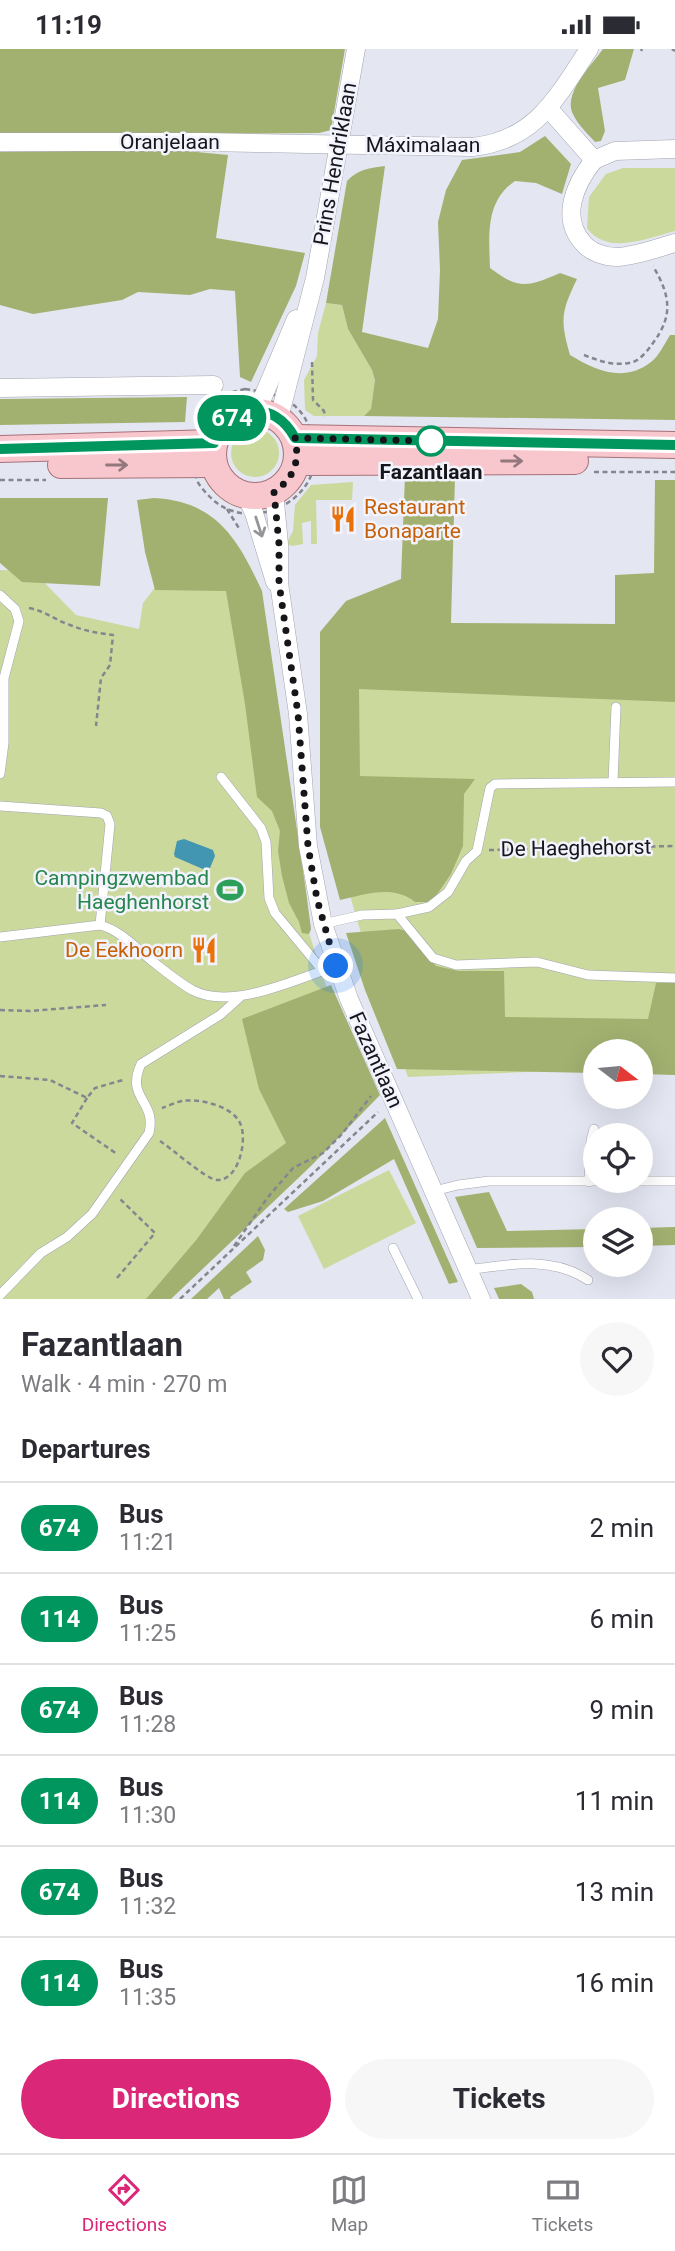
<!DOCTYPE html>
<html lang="en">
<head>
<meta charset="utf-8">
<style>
	:root { --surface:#fff; --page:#f7f7f7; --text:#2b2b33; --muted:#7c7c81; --line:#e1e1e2; --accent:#db2777 }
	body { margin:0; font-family:Roboto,sans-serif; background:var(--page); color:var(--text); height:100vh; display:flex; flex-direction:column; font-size:26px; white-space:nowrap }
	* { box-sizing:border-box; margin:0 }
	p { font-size:23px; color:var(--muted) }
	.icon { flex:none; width:38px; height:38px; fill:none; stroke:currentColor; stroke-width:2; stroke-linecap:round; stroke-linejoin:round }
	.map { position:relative; height:1250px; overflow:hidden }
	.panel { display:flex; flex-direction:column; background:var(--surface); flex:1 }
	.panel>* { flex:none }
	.badge { padding:0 14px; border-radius:23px; font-size:24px; line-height:46px }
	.needle { width:46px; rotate:106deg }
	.tools { position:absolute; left:583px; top:990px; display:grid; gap:14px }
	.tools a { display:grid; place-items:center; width:70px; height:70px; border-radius:50%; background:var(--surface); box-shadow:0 7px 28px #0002; font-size:35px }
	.you { position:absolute; width:35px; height:35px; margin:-18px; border:5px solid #fff; border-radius:50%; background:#1a73e8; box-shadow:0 0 0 10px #1a73e833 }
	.map>.badge { position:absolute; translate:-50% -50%; box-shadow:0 0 0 4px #fff }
	h2 { padding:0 21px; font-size:26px; line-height:63px }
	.round { display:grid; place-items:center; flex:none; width:74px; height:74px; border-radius:37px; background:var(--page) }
	.head { display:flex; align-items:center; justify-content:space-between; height:119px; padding:0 21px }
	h1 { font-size:33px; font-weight:700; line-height:52px }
	.cta { display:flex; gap:14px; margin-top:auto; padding:14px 21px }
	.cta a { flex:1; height:80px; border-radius:42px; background:var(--accent); color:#fff; font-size:28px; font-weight:700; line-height:80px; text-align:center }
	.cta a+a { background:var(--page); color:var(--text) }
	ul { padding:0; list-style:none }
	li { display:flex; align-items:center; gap:21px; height:91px; padding:0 21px; border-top:2px solid var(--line) }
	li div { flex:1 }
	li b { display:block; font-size:26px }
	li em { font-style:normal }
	li .badge { min-width:77px; font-weight:700; text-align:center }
	.status { display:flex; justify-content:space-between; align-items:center; height:49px; padding:0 35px; background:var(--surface); direction:ltr }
	.status svg { height:19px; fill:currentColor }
	.dock { display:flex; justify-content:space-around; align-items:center; height:98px; border-top:2px solid var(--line); background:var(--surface); font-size:19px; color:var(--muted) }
	.dock a { display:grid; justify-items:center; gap:4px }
	.dock .current { color:var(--accent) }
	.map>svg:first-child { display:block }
	.green { fill:#cbd99d }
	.forest { fill:#a2b170 }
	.water { fill:#4396b2 }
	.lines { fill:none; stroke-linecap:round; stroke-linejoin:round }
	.lane-casing { stroke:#a2a4af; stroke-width:10 }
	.street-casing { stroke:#a2a4af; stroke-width:19 }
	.primary-casing { stroke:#a67179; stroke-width:28 }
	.path { stroke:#85868e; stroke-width:2.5; stroke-dasharray:5 3.5; stroke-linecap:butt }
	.lane { stroke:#fff; stroke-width:9 }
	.street { stroke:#fff; stroke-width:18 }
	.primary { stroke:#f8c7cd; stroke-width:26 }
	.oneway { stroke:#92777c }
	.oneway2 { stroke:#969698 }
	.line-casing { stroke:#fff; stroke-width:16 }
	.line { stroke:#00965e; stroke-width:10 }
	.walk { stroke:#16161a; stroke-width:7; stroke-dasharray:0 12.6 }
	.stop-dot { fill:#fff; stroke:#00965e; stroke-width:3.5 }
	.labels { text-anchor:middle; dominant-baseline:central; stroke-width:5; stroke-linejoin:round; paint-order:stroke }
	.street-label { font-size:21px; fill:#16161a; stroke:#f2f3fd }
	.stop-label { font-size:21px; font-weight:bold; fill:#16161a; stroke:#f2f3fd }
	.food-label { font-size:21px; fill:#c56008; stroke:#f2f3fd; text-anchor:start }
	.leisure-label { font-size:21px; fill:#27864d; stroke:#f2f3fd; text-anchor:end }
</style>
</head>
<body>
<div class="status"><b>11:19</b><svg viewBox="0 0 49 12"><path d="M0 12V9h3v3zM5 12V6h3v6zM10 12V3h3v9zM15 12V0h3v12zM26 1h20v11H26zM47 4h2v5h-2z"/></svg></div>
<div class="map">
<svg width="675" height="1250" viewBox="0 0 675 1250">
	<rect width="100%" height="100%" fill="#e4e6f2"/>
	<g class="green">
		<path d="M 623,119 L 675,119 L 675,182 C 647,189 607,207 587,179 L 589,148 L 606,125 Z"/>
		<polygon points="326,254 342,256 348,280 372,321 375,331 371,361 364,367 314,367 305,361 304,331 317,307 318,284"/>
		<path d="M 243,343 L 251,344 L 199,387 C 204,365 223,350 243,343 Z"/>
		<circle cx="255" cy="404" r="24"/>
		<path d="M 308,421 C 305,436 294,448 280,455 C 283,439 294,427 308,421 Z"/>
		<path d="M 204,429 C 222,433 236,446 246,460 C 226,456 214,447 204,429 Z"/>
		<polygon points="353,433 352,451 316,451 317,495 311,495 311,472 302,474 303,495 292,497 286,495 293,482 295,456 311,436"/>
		<polygon points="0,521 33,522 76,566 139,580 143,554 157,536 247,538 308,881 330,949 312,1110 166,1250 0,1250"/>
		<polygon points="327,632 675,644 675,1017 640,1003 595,1003 595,1020 408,1028 377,939 330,778"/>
		<polygon points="389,1121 416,1174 324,1220 298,1167"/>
	</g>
	<g class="forest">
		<polygon points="0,0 345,0 331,81 319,84 0,86"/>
		<path d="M 603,0 L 634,0 L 625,31 L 598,39 L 605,82 L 601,92 L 595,93 C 588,85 579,77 574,67 C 561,46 591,17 603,0 Z"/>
		<path d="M 545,87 L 571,115 L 562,145 L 536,134 L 515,132 C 485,152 489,187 490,219 C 519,241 528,238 560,224 L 577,230 C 561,263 560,271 570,306 C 596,322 624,334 651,313 C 659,307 665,294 670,286 L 675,286 L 675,371 L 364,367 L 371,360 L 375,331 L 372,321 L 348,280 L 342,256 L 326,254 L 347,132 C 358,120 370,119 385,117 L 362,283 L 428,299 L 438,270 L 440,221 L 438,173 L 446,141 L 462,111 L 520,103 Z"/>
		<polygon points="176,101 228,106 216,189 305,204 296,237 251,333 240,328 235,242 210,240 190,246 138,243 122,251 33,265 0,256 0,103"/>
		<polygon points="187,348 185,373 0,376 0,350"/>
		<path d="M 405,427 L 455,428 L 451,574 L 615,575 L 615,526 L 654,524 L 655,431 L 675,431 L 675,653 L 359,640 L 360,727 L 475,730 L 464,745 L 463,797 L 451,825 L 436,847 L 427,853 L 415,853 C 393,835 364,846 340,851 L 320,778 L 320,583 L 346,552 L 401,530 Z"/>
		<polygon points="0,449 108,449 100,537 22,533 0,514"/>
		<path d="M 154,449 C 216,452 238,490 262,542 L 306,842 L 311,880 L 309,885 L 302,884 L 299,873 L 289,854 L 282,827 L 278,802 L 280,782 L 272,762 L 257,748 L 245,655 L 226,542 L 155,541 L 145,503 L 137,451 Z"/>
		<polygon points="399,880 406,882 436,917 459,922 504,922 505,968 648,970 656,934 675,934 675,1026 641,1025 640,1003 595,1003 595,1024 397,1020 365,941 346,884"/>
		<polygon points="331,936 380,1046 311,1117 171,1250 146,1250 197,1190 245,1124 286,1094 259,1040 242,970"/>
		<polygon points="385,1069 458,1233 449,1235 394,1110 323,1152 288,1163 284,1160"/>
		<polygon points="489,1143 507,1182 595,1180 595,1198 477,1199 455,1148"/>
		<polygon points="675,1178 675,1196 641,1197 641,1179"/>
		<polygon points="258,1187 265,1201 263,1211 246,1223 252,1233 230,1248 231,1250 224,1250 219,1239 207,1250 191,1250"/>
		<polygon points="521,1235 532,1243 534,1250 499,1250 494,1239"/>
	</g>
	<polygon class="water" points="184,790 213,801 215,807 210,819 205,821 175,808 174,805 177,792"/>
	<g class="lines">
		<g class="lane-casing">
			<g id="lane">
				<polyline points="0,546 15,560 19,572 4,629 4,694 0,725"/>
				<polyline points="221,728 261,779 266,793 269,849 275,864 323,922"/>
				<polyline points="613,733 616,658"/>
				<polyline points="0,757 101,764 107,767 110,775 100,876 0,888"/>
				<polyline points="397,865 429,858 448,843 466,812 477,802 490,739 495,735 675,733"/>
				<polyline points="323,875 362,866 397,865 433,909 456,916 537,913 588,926 675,929"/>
				<path d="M 100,876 C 120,881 137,900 152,912 C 165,922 178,933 192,941 C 232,962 296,930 336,917"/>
				<polyline points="589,1133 591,1091 594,1080"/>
				<polyline points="434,1142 458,1136 489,1132 675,1132"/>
				<polyline points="393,1199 418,1250"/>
				<path d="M 468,1221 C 509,1215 552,1207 588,1231"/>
				<path d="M 0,1246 L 41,1204 L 67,1188 L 92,1165 L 149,1084 C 157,1051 125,1050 141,1015 L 220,966 L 239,949"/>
			</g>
		</g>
		<g class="street-casing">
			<g id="street">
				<polyline points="549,60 594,111 615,102 675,100"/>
				<path d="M 0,93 L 205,93 L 473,98 C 536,91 557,48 589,0"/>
				<path d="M 594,111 C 575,135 560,168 583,194 C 590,203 605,208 617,208 C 636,207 657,199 675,194"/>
				<polyline points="0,339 214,336"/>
				<polyline points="257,362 296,270"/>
				<polyline points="279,369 315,229 356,0"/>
				<polyline points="274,443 279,495 279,534 298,665 308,797 323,875 349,950 481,1250"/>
				<polyline points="246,446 254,464 275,533"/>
			</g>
		</g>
		<g class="primary-casing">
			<g id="primary">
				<circle cx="255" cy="405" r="42"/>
				<polyline points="295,389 675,396"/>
				<polyline points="0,400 214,394"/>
				<polyline points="297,413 575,412"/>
				<polyline points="61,416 214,415"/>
			</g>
		</g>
		<g class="path">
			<polyline points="672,0 675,2"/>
			<polyline points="641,2 642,0"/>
			<path d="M 584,306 C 599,312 616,318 633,313 C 641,310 648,301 653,294 C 674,266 670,246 653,217"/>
			<polyline points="312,313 313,351 324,362 325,368"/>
			<path d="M 245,340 C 282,345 307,354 313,394 C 314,405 315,420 309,431 C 291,465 239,478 210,448 C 206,444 199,437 197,431 C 186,401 198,364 225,346 C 230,343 238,342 245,340 Z"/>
			<polyline points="199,354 205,366"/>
			<polyline points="594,423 675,423"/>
			<polyline points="0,431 46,431"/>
			<polyline points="227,460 240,481"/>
			<path d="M 29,559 C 45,562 55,571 70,576 C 84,582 98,584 113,586 L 110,616 L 101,629 L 96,677"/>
			<polyline points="489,801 675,797"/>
			<polyline points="0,961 30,962 106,956"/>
			<polyline points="0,1027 50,1031 87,1049 95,1039 123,1031"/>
			<polyline points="87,1049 72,1074 117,1105"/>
			<path d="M 160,1092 C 171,1099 207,1131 217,1131 C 239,1132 248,1090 240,1074 C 232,1057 199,1049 182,1052 C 176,1053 168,1057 162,1059"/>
			<polyline points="234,1197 268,1148 293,1119 323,1104 342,1085 371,1047"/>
			<polyline points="117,1229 155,1184 120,1150"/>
			<polyline points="180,1250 378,1063"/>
		</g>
		<use href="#lane" class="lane"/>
		<use href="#street" class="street"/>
		<use href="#primary" class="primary"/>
	</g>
	<defs><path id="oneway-shaft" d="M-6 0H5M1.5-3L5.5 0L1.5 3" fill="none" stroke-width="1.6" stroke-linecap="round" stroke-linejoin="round" transform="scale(1.75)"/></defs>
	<g class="oneway">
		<use href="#oneway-shaft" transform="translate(512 412)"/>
		<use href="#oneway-shaft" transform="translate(117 416)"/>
	</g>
	<use class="oneway2" href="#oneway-shaft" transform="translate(259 478) rotate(72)"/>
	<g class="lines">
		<g class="line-casing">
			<path id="line" d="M 0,400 L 214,394 C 231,355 274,350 295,389 L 675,396"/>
		</g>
		<use href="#line" class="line"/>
		<path class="walk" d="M 336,917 L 317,850 L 308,797 L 298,665 L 279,534 L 279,495 L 274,443 C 294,429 300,413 295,389 L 433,392 L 431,392"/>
	</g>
	<defs>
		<g id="restaurant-bare" transform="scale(2.1)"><path d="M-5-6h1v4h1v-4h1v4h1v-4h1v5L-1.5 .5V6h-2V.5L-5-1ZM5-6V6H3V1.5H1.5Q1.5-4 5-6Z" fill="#e8710a" stroke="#f2f3fd" stroke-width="2.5" paint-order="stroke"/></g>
		<g id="stadium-bare" transform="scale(2.1)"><path d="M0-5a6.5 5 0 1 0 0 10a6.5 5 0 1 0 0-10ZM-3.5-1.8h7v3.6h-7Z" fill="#2e9e5b" stroke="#f2f3fd" stroke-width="2.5" paint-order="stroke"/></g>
	</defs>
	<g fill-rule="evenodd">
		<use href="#restaurant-bare" x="343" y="470"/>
		<use href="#stadium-bare" x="230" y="841"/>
		<use href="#restaurant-bare" x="204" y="901"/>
	</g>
	<circle class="stop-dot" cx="431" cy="392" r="14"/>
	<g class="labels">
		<g class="street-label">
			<text x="170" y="93">Oranjelaan</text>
			<text x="423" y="96">Máximalaan</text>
			<text transform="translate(335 115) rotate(-80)">Prins Hendriklaan</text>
			<text transform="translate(576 799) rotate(-1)">De Haeghehorst</text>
			<text transform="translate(376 1011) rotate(66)">Fazantlaan</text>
		</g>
		<g class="stop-label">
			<text x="431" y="423">Fazantlaan</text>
		</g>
		<g class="food-label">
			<text x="364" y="458">Restaurant<tspan x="364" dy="24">Bonaparte</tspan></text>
			<text x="183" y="901" text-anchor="end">De Eekhoorn</text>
		</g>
		<g class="leisure-label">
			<text x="209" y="829">Campingzwembad<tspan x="209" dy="24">Haeghenhorst</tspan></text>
		</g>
	</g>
</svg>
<div class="tools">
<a><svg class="needle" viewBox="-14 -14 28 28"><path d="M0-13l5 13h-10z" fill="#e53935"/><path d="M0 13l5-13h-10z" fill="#7c7c81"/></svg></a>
<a><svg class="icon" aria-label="locate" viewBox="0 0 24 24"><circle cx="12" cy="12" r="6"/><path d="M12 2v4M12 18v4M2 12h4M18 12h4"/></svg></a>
<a><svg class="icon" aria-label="layers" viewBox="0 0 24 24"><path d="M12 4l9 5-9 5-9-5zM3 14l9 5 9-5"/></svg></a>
</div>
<div class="you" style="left:336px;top:917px"></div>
<b class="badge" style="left:232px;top:369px;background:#00965e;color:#fff">674</b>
</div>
<section class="panel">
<div class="head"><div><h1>Fazantlaan</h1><p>Walk · 4 min · 270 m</p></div><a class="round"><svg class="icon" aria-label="heart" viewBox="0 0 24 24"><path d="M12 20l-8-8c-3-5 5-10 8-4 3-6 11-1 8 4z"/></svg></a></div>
<h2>Departures</h2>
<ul>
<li><span class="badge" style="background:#00965e;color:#fff">674</span><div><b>Bus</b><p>11:21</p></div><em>2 min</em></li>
<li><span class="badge" style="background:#00965e;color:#fff">114</span><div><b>Bus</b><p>11:25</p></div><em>6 min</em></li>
<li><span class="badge" style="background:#00965e;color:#fff">674</span><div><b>Bus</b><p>11:28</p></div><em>9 min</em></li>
<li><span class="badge" style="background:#00965e;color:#fff">114</span><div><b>Bus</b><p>11:30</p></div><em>11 min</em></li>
<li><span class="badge" style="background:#00965e;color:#fff">674</span><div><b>Bus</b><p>11:32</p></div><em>13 min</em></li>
<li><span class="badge" style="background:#00965e;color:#fff">114</span><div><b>Bus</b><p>11:35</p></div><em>16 min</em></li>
</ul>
<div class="cta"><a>Directions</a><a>Tickets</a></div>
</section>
<nav class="dock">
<a class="current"><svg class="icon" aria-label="directions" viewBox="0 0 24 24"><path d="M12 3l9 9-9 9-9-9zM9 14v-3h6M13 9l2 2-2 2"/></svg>Directions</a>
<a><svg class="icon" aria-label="map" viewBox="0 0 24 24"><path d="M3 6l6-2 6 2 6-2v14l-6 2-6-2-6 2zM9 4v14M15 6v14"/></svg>Map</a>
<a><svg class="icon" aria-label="tickets" viewBox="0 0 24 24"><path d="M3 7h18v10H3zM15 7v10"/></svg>Tickets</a>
</nav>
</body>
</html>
